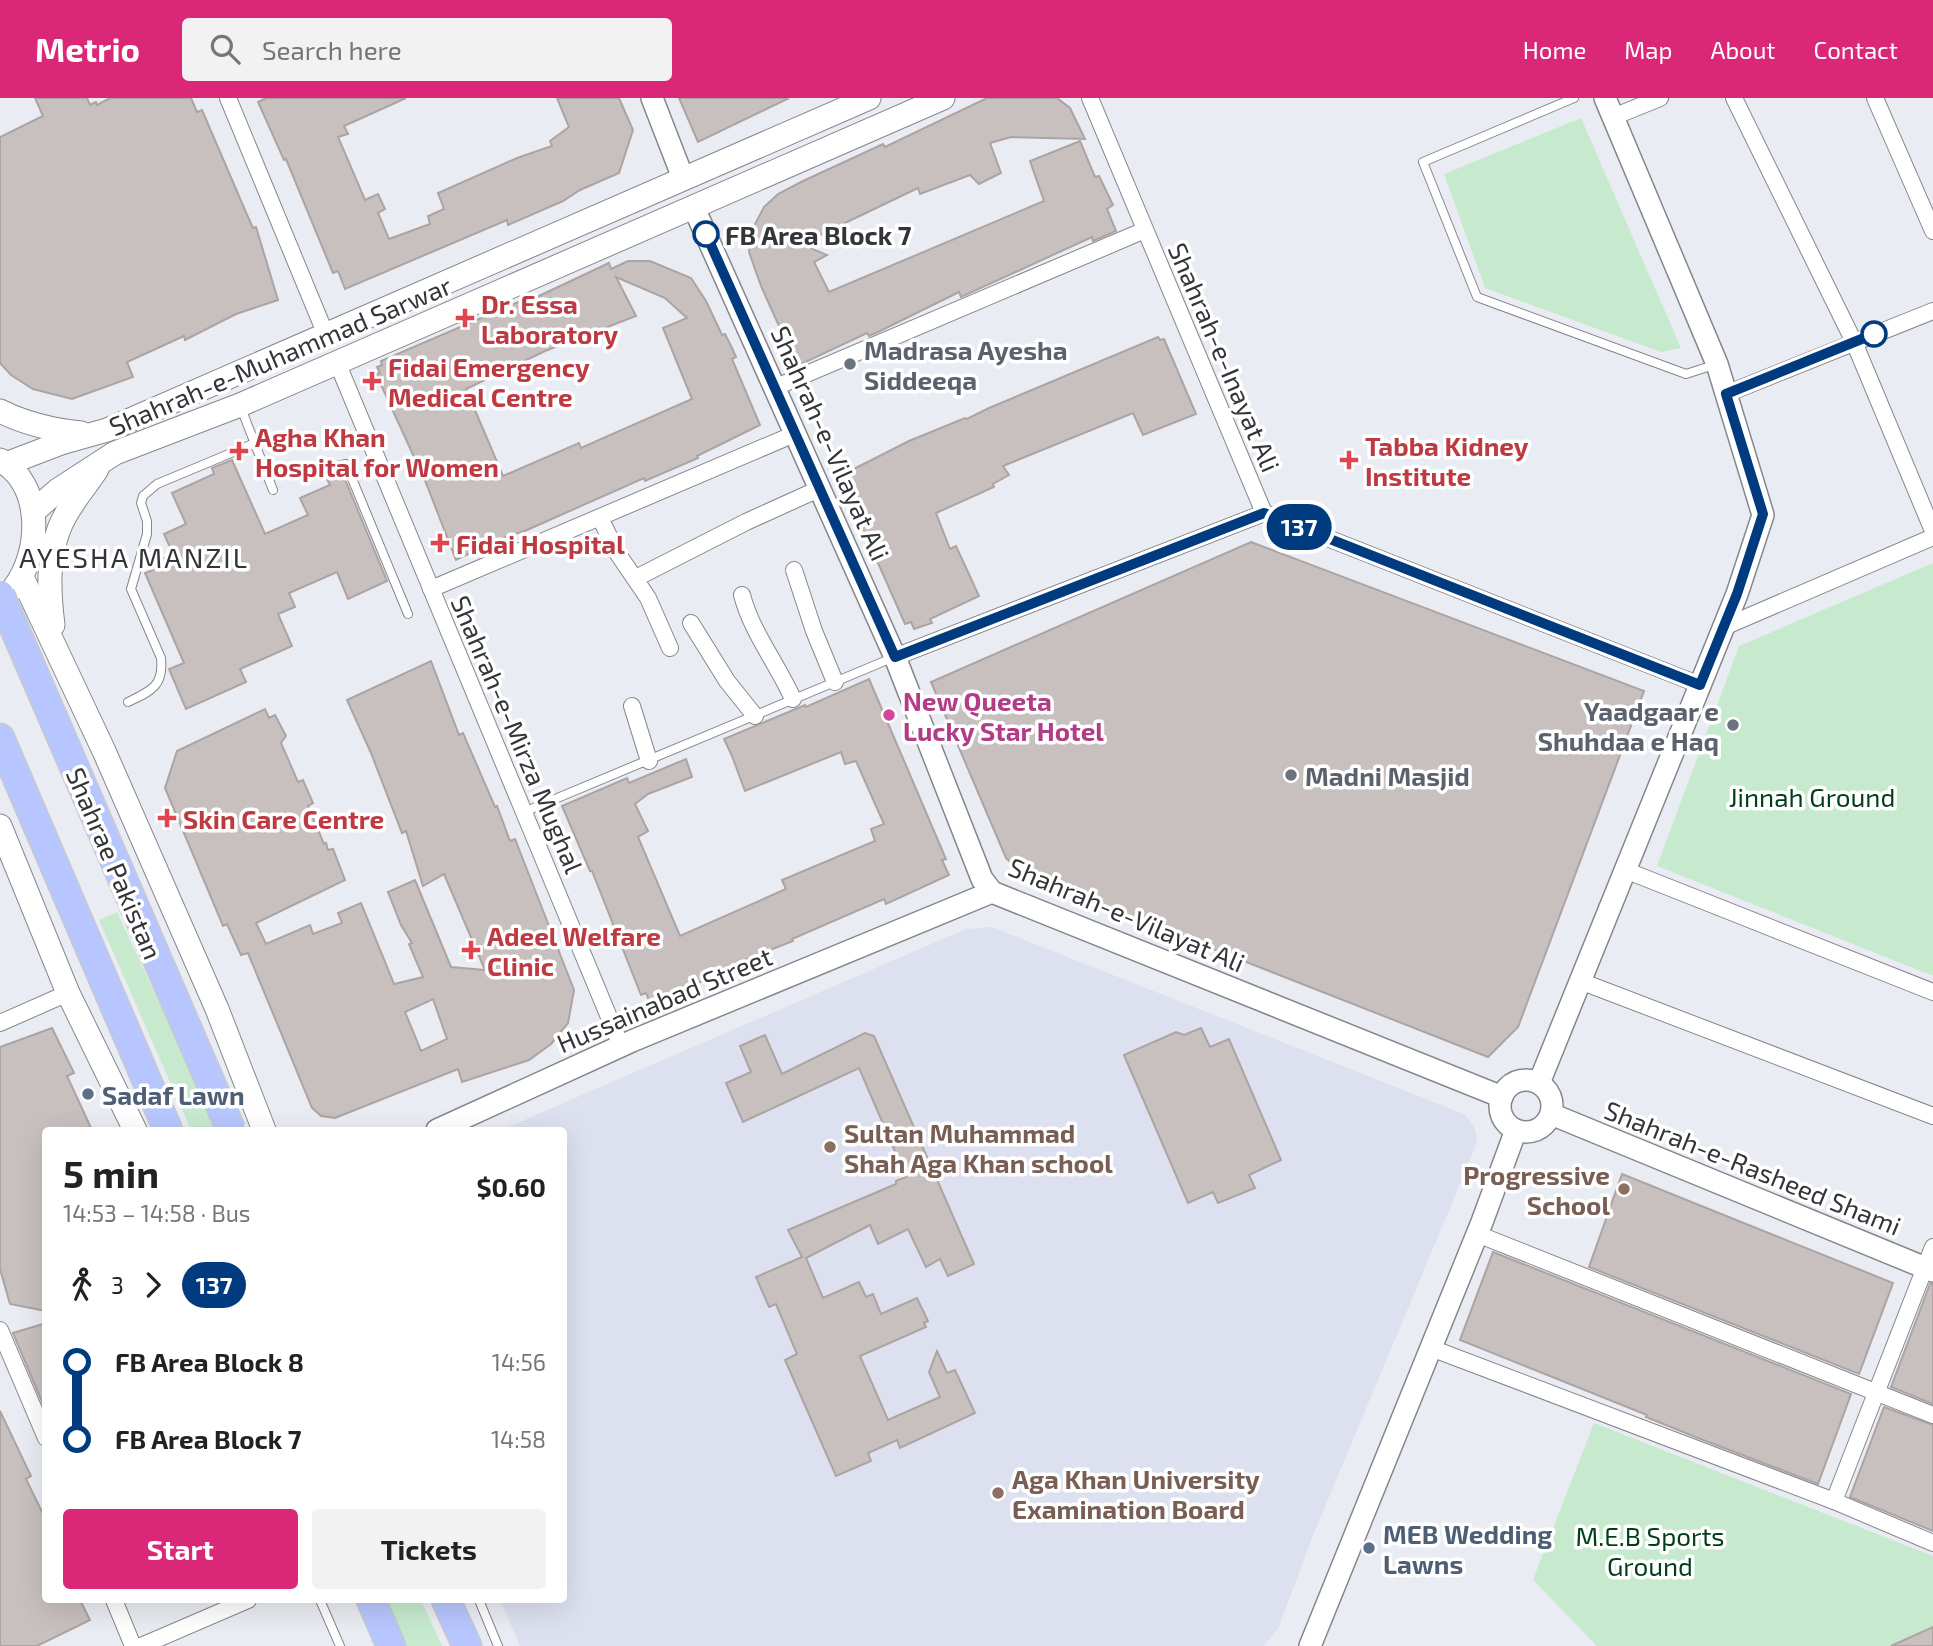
<!DOCTYPE html>
<html lang="en">
<head>
<meta charset="utf-8">
<style>
	:root { --surface:#fff; --page:#f2f2f2; --text:#222; --muted:#767676; --accent:#db2777 }
	body { margin:0; font-family:"Exo 2",sans-serif; background:var(--page); color:var(--text); height:100vh; display:flex; flex-direction:column; font-size:26px; white-space:nowrap }
	* { box-sizing:border-box; margin:0 }
	p { font-size:23px; color:var(--muted) }
	.icon { flex:none; width:38px; height:38px; fill:none; stroke:currentColor; stroke-width:2; stroke-linecap:round; stroke-linejoin:round }
	.map { position:relative; flex:1; overflow:hidden }
	.sheet { position:absolute; left:42px; top:1029px; width:525px; height:476px; display:flex; flex-direction:column; background:var(--surface); border-radius:7px; box-shadow:0 7px 28px #0002 }
	.sheet>* { flex:none }
	.badge { padding:0 14px; border-radius:23px; font-size:24px; line-height:46px }
	.map>.badge { position:absolute; translate:-50% -50%; box-shadow:0 0 0 4px #fff }
	.legs { display:flex; align-items:center; gap:10px; height:77px; padding:0 21px; font-size:23px }
	.legs p { margin-inline-start:auto }
	.head { display:flex; align-items:center; justify-content:space-between; height:119px; padding:0 21px }
	h1 { font-size:38px; font-weight:700; line-height:52px }
	.button { display:flex; gap:14px; margin-top:auto; padding:14px 21px }
	.button a { flex:1; height:80px; border-radius:7px; background:var(--accent); color:#fff; font-size:28px; font-weight:700; line-height:80px; text-align:center }
	.button a+a { background:var(--page); color:var(--text) }
	ul { padding:0 21px; list-style:none }
	li { display:flex; align-items:center; gap:24px; height:77px; font-size:26px }
	li i { display:grid; place-items:center; width:10px; height:100%; margin:0 9px; background:currentColor }
	li i::after { content:''; width:18px; height:18px; margin:-9px; border:5px solid; border-radius:50%; background:var(--surface) }
	li p { margin-inline-start:auto }
	li:first-child i { background:linear-gradient(#0000 50%,currentColor 0) }
	li:last-child i { background:linear-gradient(currentColor 50%,#0000 0) }
	header { display:flex; align-items:center; gap:42px; box-sizing:border-box; height:98px; padding:0 35px; background:var(--accent); color:#fff }
	header strong { font-size:33px }
	nav { display:flex; gap:38px; margin-inline-start:auto; font-size:24px }
	.search { width:490px; height:63px; background:var(--page); display:flex; align-items:center; gap:18px; box-sizing:border-box; padding:0 24px; border-radius:7px; color:var(--muted); font-size:26px }
	.map>svg:first-child { display:block }
	.built { fill:#dde0ee }
	.green { fill:#c7eace }
	.building { fill:#c8c0be; stroke:#aca3a2; stroke-width:2; fill-rule:evenodd }
	.lines { fill:none; stroke-linecap:round; stroke-linejoin:round }
	.service-casing { stroke:#86878e; stroke-width:10 }
	.minor-casing { stroke:#86878e; stroke-width:18 }
	.tertiary-casing { stroke:#86878e; stroke-width:24 }
	.secondary-casing { stroke:#86878e; stroke-width:25 }
	.trunk-casing { stroke:#cacacb; stroke-width:31 }
	.service { stroke:#fff; stroke-width:8 }
	.minor { stroke:#fff; stroke-width:16 }
	.tertiary { stroke:#fff; stroke-width:21 }
	.secondary { stroke:#fff; stroke-width:23 }
	.trunk { stroke:#b7c6fe; stroke-width:28 }
	.trunk-bridge-casing { stroke:#cacacb; stroke-width:31; stroke-linecap:butt }
	.trunk-bridge { stroke:#b7c6fe; stroke-width:28 }
	.line-1-casing { stroke:#fff; stroke-width:16 }
	.line-1 { stroke:#003b80; stroke-width:10 }
	.stop-1-dot { fill:#fff; stroke:#003b80; stroke-width:3.5 }
	.health-dot { fill:#e0444e; stroke:#fff; stroke-width:2.5 }
	.worship-dot { fill:#6b7280; stroke:#fff; stroke-width:2.5 }
	.hotel-dot { fill:#d1479c; stroke:#fff; stroke-width:2.5 }
	.service-dot { fill:#5c6f8a; stroke:#fff; stroke-width:2.5 }
	.education-dot { fill:#8d6e63; stroke:#fff; stroke-width:2.5 }
	.labels { text-anchor:middle; dominant-baseline:central; stroke-width:7; stroke-linejoin:round; paint-order:stroke }
	.stop-label { font-size:26px; font-weight:bold; fill:#343538; stroke:#fff; text-anchor:start }
	.health-label { font-size:26px; font-weight:bold; fill:#be3a42; stroke:#fff; text-anchor:start }
	.worship-label { font-size:26px; font-weight:bold; fill:#5b616d; stroke:#fff; text-anchor:start }
	.street-label { font-size:26px; fill:#343538; stroke:#fff }
	.hotel-label { font-size:26px; font-weight:bold; fill:#b23c85; stroke:#fff; text-anchor:start }
	.park-label { font-size:26px; fill:#013f1b; stroke:#fff }
	.service-label { font-size:26px; font-weight:bold; fill:#4e5e75; stroke:#fff; text-anchor:start }
	.education-label { font-size:26px; font-weight:bold; fill:#785e54; stroke:#fff; text-anchor:start }
	.neighbourhood-label { font-size:28px; letter-spacing:2px; fill:#343538; stroke:#fff }
</style>
</head>
<body>
<header>
<strong>Metrio</strong>
<div class="search"><svg class="icon" aria-label="search" viewBox="0 0 24 24"><circle cx="10" cy="10" r="6"/><path d="M15 15l6 6"/></svg>Search here</div>
<nav><a>Home</a><a>Map</a><a>About</a><a>Contact</a></nav>
</header>
<div class="map">
<svg width="1933" height="1548" viewBox="0 0 1933 1548">
	<rect width="100%" height="100%" fill="#eaecf3"/>
	<polygon class="built" points="992,829 1464,1016 1474,1029 1477,1039 1475,1050 1314,1435 1278,1531 1263,1548 520,1548 500,1502 564,1502 564,1032 501,1032 966,831"/>
	<g class="green">
		<polygon points="1581,20 1681,250 1661,254 1485,190 1444,76"/>
		<polygon points="1933,465 1933,878 1657,768 1739,548"/>
		<polygon points="117,814 218,1032 191,1032 99,822"/>
		<polygon points="1594,1325 1933,1458 1933,1548 1597,1548 1533,1482"/>
		<polygon points="386,1502 421,1502 442,1548 406,1548"/>
	</g>
	<g class="building">
		<polygon points="35,0 87,0 90,7 96,4 97,7 110,0 191,0 197,14 202,12 248,119 253,130 256,129 278,202 236,216 185,242 184,238 127,264 133,279 72,301 33,291 11,277 0,265 0,39 43,18"/>
		<polygon points="266,0 406,0 344,28 348,36 338,39 365,102 378,96 385,111 378,115 389,141 430,126 428,118 444,111 438,95 517,60 552,48 550,43 569,29 557,0 619,0 633,32 619,75 580,92 563,103 508,127 507,122 345,191 338,173 333,175 286,61 284,62 258,4"/>
		<polygon points="679,0 789,0 698,44"/>
		<polygon points="987,0 1057,0 1070,10 1085,41 1011,39 990,45 1001,75 979,86 970,77 920,96 918,90 801,146 827,157 814,164 829,194 1044,103 1030,63 1080,43 1095,79 1099,78 1113,107 1107,111 1116,133 1093,143 1092,139 961,199 959,194 878,234 869,238 867,235 797,268 761,188 749,154 753,130 764,109 778,96 803,83 883,46 885,49"/>
		<path d="M 628,163 L 650,163 L 691,180 L 706,203 L 722,237 L 725,236 L 732,250 L 736,259 L 732,261 L 760,327 L 697,358 L 698,360 L 645,383 L 644,380 L 527,432 L 474,450 L 475,453 L 456,462 L 426,385 L 376,276 L 380,275 L 377,269 L 382,267 L 381,263 L 523,202 L 524,205 L 609,165 L 611,171 ZM 616,179 L 665,200 L 687,220 L 663,230 L 692,301 L 581,350 L 579,345 L 503,378 L 466,291 L 545,253 L 636,218 Z"/>
		<polygon points="1158,239 1160,242 1164,241 1196,316 1143,337 1133,315 1003,368 1009,377 993,386 994,389 936,415 950,451 956,448 979,498 930,521 932,525 914,531 911,524 905,526 851,404 842,381 846,379 844,376 909,343 965,320 967,321 989,310"/>
		<polygon points="232,362 265,436 308,417 300,400 330,387 327,381 342,374 387,483 348,501 337,474 289,495 295,509 278,516 292,548 240,571 246,584 186,611 169,571 184,565 145,475 161,469 158,463 173,456 164,436 186,426 172,395 214,376 212,370"/>
		<polygon points="1251,444 1644,593 1518,929 1488,959 1022,776 1006,760 931,584"/>
		<path d="M 431,563 L 459,637 L 463,635 L 495,709 L 497,708 L 510,743 L 515,741 L 574,892 L 568,925 L 551,946 L 529,962 L 462,984 L 458,971 L 335,1020 L 321,1018 L 312,1010 L 248,855 L 241,857 L 227,826 L 223,828 L 165,690 L 177,653 L 265,611 L 269,620 L 275,617 L 286,638 L 281,645 L 298,684 L 303,682 L 313,705 L 308,708 L 324,746 L 326,745 L 328,752 L 333,751 L 345,782 L 256,825 L 266,846 L 310,827 L 313,836 L 342,825 L 338,815 L 361,805 L 394,886 L 423,879 L 409,846 L 412,845 L 401,827 L 388,794 L 415,782 L 451,869 L 485,872 L 444,776 L 423,788 L 406,733 L 402,735 L 371,655 L 347,602 ZM 433,901 L 447,941 L 421,953 L 405,914 Z"/>
		<polygon points="869,581 946,761 942,762 949,777 886,806 884,801 792,841 793,843 709,876 710,880 650,905 646,895 641,897 592,773 590,773 562,708 627,680 629,685 686,661 692,679 648,696 635,706 648,733 638,739 680,838 786,791 782,782 875,743 871,731 884,726 856,663 845,666 841,654 745,693 732,658 724,641 805,607 806,609"/>
		<polygon points="52,930 74,975 67,978 92,1032 46,1032 46,1213 10,1206 0,1171 0,949"/>
		<polygon points="1201,930 1210,949 1229,941 1281,1062 1249,1077 1255,1090 1218,1105 1213,1094 1188,1105 1124,957 1176,934 1184,937"/>
		<polygon points="865,935 874,938 974,1166 948,1178 940,1161 926,1169 908,1131 878,1146 870,1127 806,1160 823,1200 859,1184 866,1199 873,1196 881,1216 917,1200 928,1223 924,1225 926,1229 860,1258 888,1322 940,1299 929,1274 937,1253 947,1275 955,1272 975,1315 900,1350 897,1342 868,1355 871,1363 836,1378 785,1262 797,1256 776,1206 769,1209 756,1179 802,1159 788,1132 896,1086 896,1083 906,1079 859,970 743,1024 726,985 751,974 740,948 765,937 782,976"/>
		<polygon points="1622,1076 1893,1185 1859,1276 1589,1169"/>
		<polygon points="1493,1154 1851,1296 1818,1386 1698,1340 1646,1319 1647,1317 1460,1242"/>
		<polygon points="1930,1186 1933,1186 1933,1306 1891,1289"/>
		<polygon points="46,1225 46,1311 45,1311 13,1235"/>
		<polygon points="1884,1309 1933,1327 1933,1433 1850,1399"/>
		<polygon points="0,1313 31,1378 26,1381 46,1422 46,1502 80,1502 90,1522 37,1548 0,1548"/>
		<polygon points="1933,1529 1933,1548 1891,1548"/>
	</g>
	<g class="lines">
		<g class="service-casing">
			<g id="service">
				<polyline points="1574,0 1423,64 1477,199 1686,276 1717,266"/>
				<polyline points="241,310 273,392"/>
				<polyline points="324,371 346,366 408,516"/>
				<path d="M 128,604 C 151,593 164,588 161,560 L 131,491 L 147,436 L 147,423 L 141,405 L 143,398 L 157,386 L 255,345"/>
				<polyline points="524,714 892,560"/>
				<polyline points="320,1502 340,1548"/>
				<polyline points="479,1502 498,1548"/>
			</g>
		</g>
		<g class="minor-casing">
			<g id="minor">
				<polyline points="228,0 326,237"/>
				<polyline points="1090,0 1264,415 1700,587"/>
				<polyline points="1734,0 1854,244 1933,433"/>
				<polyline points="1875,0 1933,133"/>
				<polyline points="1613,19 1660,0"/>
				<polyline points="337,264 621,948"/>
				<polyline points="776,289 1145,132"/>
				<polyline points="1726,296 1933,213"/>
				<polyline points="600,420 618,456 648,500 670,550"/>
				<polyline points="794,472 814,533 835,584"/>
				<polyline points="636,480 746,424 821,390"/>
				<polyline points="431,491 797,335"/>
				<path d="M 742,497 C 752,535 777,565 793,601"/>
				<polyline points="691,525 727,583 755,618"/>
				<polyline points="1724,529 1933,439"/>
				<polyline points="895,559 1264,415"/>
				<polyline points="632,608 649,663"/>
				<polyline points="1625,772 1933,894"/>
				<polyline points="1580,883 1933,1018"/>
				<polyline points="0,925 68,895"/>
				<polyline points="1477,1136 1933,1317"/>
				<polyline points="0,1232 46,1340"/>
				<polyline points="1431,1250 1834,1403 1933,1445"/>
				<polyline points="1834,1403 1933,1149"/>
				<polyline points="114,1502 133,1548"/>
				<polyline points="141,1548 248,1502"/>
			</g>
		</g>
		<g class="tertiary-casing">
			<g id="tertiary">
				<polyline points="652,0 683,80"/>
				<polyline points="694,110 895,559 982,781 992,794 1502,999"/>
				<circle cx="1526" cy="1008" r="26"/>
				<polyline points="1539,985 1737,496 1763,417 1717,266 1605,0"/>
				<polyline points="1551,1016 1933,1173"/>
				<polyline points="437,1032 632,943 992,794"/>
				<polyline points="1310,1548 1482,1124 1516,1032"/>
			</g>
		</g>
		<g class="secondary-casing">
			<g id="secondary">
				<path d="M 0,313 C 26,326 51,332 81,335"/>
				<path d="M 0,362 C 44,388 41,454 14,490"/>
				<polyline points="6,366 61,345 107,332 869,0"/>
				<polyline points="33,414 58,392 115,355 240,307 943,0"/>
				<polyline points="22,479 104,653 217,911 264,1032"/>
				<path d="M 53,527 C 49,495 47,462 59,431 C 67,409 85,390 97,371"/>
				<polyline points="0,728 68,895 135,1032"/>
			</g>
		</g>
		<g class="trunk-casing">
			<g id="trunk">
				<polyline points="0,640 168,1032"/>
				<polyline points="371,1502 391,1548"/>
				<polyline points="446,1502 467,1548"/>
			</g>
		</g>
		<use href="#service" class="service"/>
		<use href="#minor" class="minor"/>
		<use href="#tertiary" class="tertiary"/>
		<use href="#secondary" class="secondary"/>
		<use href="#trunk" class="trunk"/>
		<g class="trunk-bridge-casing">
			<polyline id="trunk-bridge" points="0,497 231,1032"/>
		</g>
		<use href="#trunk-bridge" class="trunk-bridge"/>
	</g>
	<g class="lines">
		<g class="line-1-casing">
			<polyline id="line-1" points="706,136 895,559 1264,415 1700,587 1737,496 1763,416 1726,296 1874,236"/>
		</g>
		<use href="#line-1" class="line-1"/>
	</g>
	<g class="stop-1-dot">
		<circle cx="706" cy="136" r="12"/>
		<circle cx="1874" cy="236" r="12"/>
	</g>
	<g class="health-dot">
		<path d="M461.5 209.5h7v7h7v7h-7v7h-7v-7h-7v-7h7z"/>
		<path d="M368.5 272.5h7v7h7v7h-7v7h-7v-7h-7v-7h7z"/>
		<path d="M235.5 342.5h7v7h7v7h-7v7h-7v-7h-7v-7h7z"/>
		<path d="M1345.5 351.5h7v7h7v7h-7v7h-7v-7h-7v-7h7z"/>
		<path d="M436.5 434.5h7v7h7v7h-7v7h-7v-7h-7v-7h7z"/>
		<path d="M163.5 709.5h7v7h7v7h-7v7h-7v-7h-7v-7h7z"/>
		<path d="M467.5 841.5h7v7h7v7h-7v7h-7v-7h-7v-7h7z"/>
	</g>
	<g class="worship-dot">
		<circle cx="850" cy="266" r="7"/>
		<circle cx="1733" cy="627" r="7"/>
		<circle cx="1291" cy="677" r="7"/>
	</g>
	<circle class="hotel-dot" cx="889" cy="617" r="7"/>
	<g class="service-dot">
		<circle cx="88" cy="996" r="7"/>
		<circle cx="1369" cy="1450" r="7"/>
	</g>
	<g class="education-dot">
		<circle cx="830" cy="1049" r="7"/>
		<circle cx="1624" cy="1091" r="7"/>
		<circle cx="998" cy="1395" r="7"/>
	</g>
	<g class="labels">
		<g class="stop-label">
			<text x="725" y="136">FB Area Block 7</text>
		</g>
		<g class="health-label">
			<text x="481" y="205">Dr. Essa<tspan x="481" dy="30">Laboratory</tspan></text>
			<text x="388" y="268">Fidai Emergency<tspan x="388" dy="30">Medical Centre</tspan></text>
			<text x="255" y="338">Agha Khan<tspan x="255" dy="30">Hospital for Women</tspan></text>
			<text x="1365" y="347">Tabba Kidney<tspan x="1365" dy="30">Institute</tspan></text>
			<text x="456" y="445">Fidai Hospital</text>
			<text x="183" y="720">Skin Care Centre</text>
			<text x="487" y="837">Adeel Welfare<tspan x="487" dy="30">Clinic</tspan></text>
		</g>
		<g class="worship-label">
			<text x="864" y="251">Madrasa Ayesha<tspan x="864" dy="30">Siddeeqa</tspan></text>
			<text x="1719" y="612" text-anchor="end">Yaadgaar e<tspan x="1719" dy="30">Shuhdaa e Haq</tspan></text>
			<text x="1305" y="677">Madni Masjid</text>
		</g>
		<g class="street-label">
			<text transform="translate(280 257) rotate(-23)">Shahrah-e-Muhammad Sarwar</text>
			<text transform="translate(1225 259) rotate(67)">Shahrah-e-Inayat Ali</text>
			<text transform="translate(831 345) rotate(66)">Shahrah-e-Vilayat Ali</text>
			<text transform="translate(518 636) rotate(67)">Shahrah-e-Mirza Mughal</text>
			<text transform="translate(115 765) rotate(67)">Shahrae Pakistan</text>
			<text transform="translate(1127 816) rotate(23)">Shahrah-e-Vilayat Ali</text>
			<text transform="translate(664 901) rotate(-23)">Hussainabad Street</text>
			<text transform="translate(1753 1069) rotate(22)">Shahrah-e-Rasheed Shami</text>
		</g>
		<g class="hotel-label">
			<text x="903" y="602">New Queeta<tspan x="903" dy="30">Lucky Star Hotel</tspan></text>
		</g>
		<g class="park-label">
			<text x="1812" y="698">Jinnah Ground</text>
			<text x="1650" y="1437">M.E.B Sports<tspan x="1650" dy="30">Ground</tspan></text>
		</g>
		<g class="service-label">
			<text x="102" y="996">Sadaf Lawn</text>
			<text x="1383" y="1435">MEB Wedding<tspan x="1383" dy="30">Lawns</tspan></text>
		</g>
		<g class="education-label">
			<text x="844" y="1034">Sultan Muhammad<tspan x="844" dy="30">Shah Aga Khan school</tspan></text>
			<text x="1610" y="1076" text-anchor="end">Progressive<tspan x="1610" dy="30">School</tspan></text>
			<text x="1012" y="1380">Aga Khan University<tspan x="1012" dy="30">Examination Board</tspan></text>
		</g>
		<g class="neighbourhood-label">
			<text x="134" y="459">AYESHA MANZIL</text>
		</g>
	</g>
</svg>
<b class="badge" style="left:1299px;top:429px;background:#003b80;color:#fff">137</b>
<section class="sheet">
<div class="head"><div><h1>5 min</h1><p>14:53 – 14:58 · Bus</p></div><b>$0.60</b></div>
<div class="legs"><svg class="icon" aria-label="walk" viewBox="0 0 24 24"><circle cx="13" cy="4" r="2"/><path d="M13 8l-2 6 4 7M11 14l-3 7M7 12l3-4h3l4 4"/></svg>3<svg class="icon" aria-label="forward" viewBox="0 0 24 24"><path d="M9 5l7 7-7 7"/></svg><b class="badge" style="background:#003b80;color:#fff">137</b></div>
<ul>
<li><i style="color:#003b80"></i><b>FB Area Block 8</b><p>14:56</p></li>
<li><i style="color:#003b80"></i><b>FB Area Block 7</b><p>14:58</p></li>
</ul>
<div class="button"><a>Start</a><a>Tickets</a></div>
</section>
</div>
</body>
</html>
